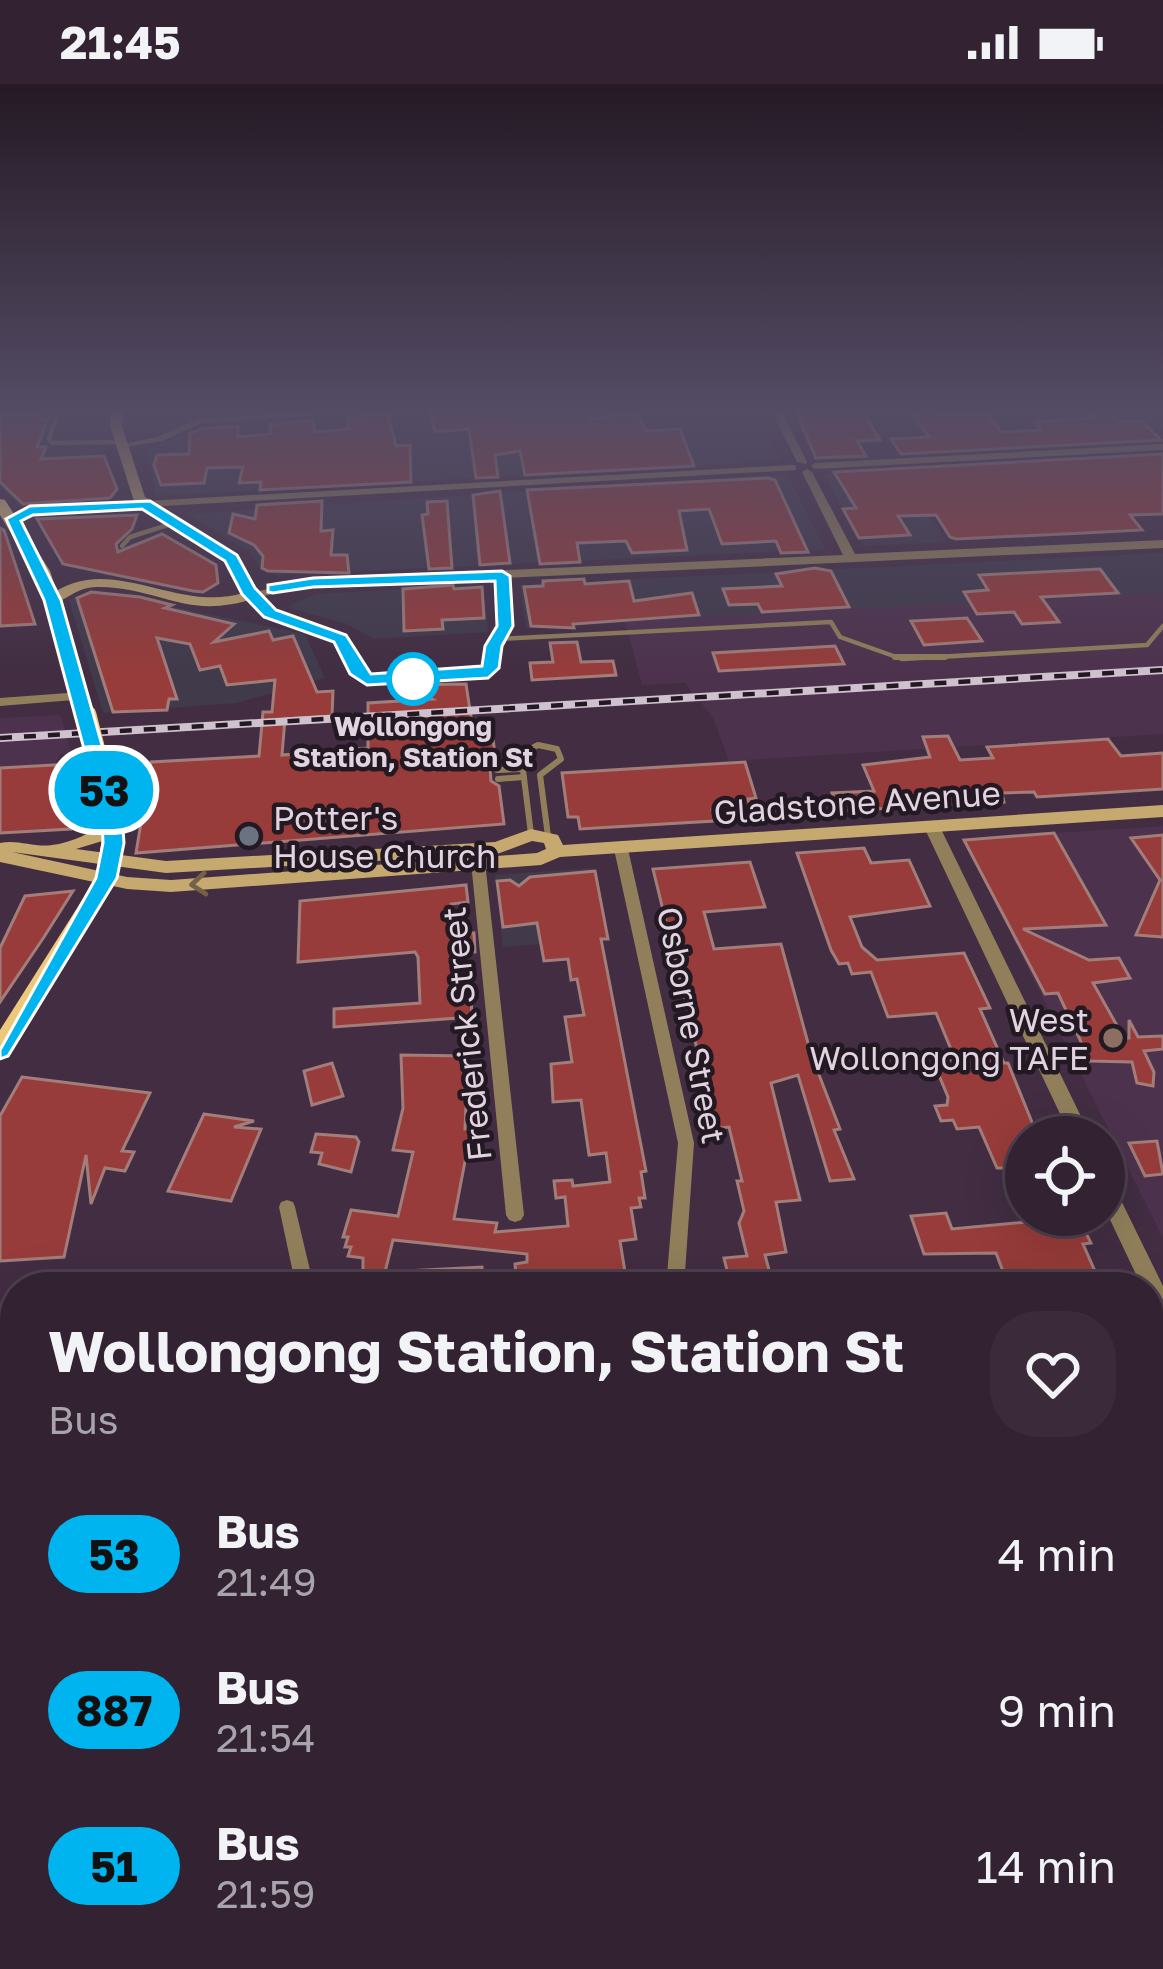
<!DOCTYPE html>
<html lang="en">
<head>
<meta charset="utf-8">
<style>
	:root { --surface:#322232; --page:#3a2a3a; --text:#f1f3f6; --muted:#a8a4ac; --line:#4d3f4d }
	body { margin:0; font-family:"Golos Text",sans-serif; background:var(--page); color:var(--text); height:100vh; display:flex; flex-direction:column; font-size:45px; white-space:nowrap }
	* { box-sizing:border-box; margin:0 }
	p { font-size:39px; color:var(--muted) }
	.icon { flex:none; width:66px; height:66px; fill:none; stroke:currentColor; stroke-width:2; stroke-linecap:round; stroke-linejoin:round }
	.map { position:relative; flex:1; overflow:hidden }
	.panel { position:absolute; left:0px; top:1188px; width:1164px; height:699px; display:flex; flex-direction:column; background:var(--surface); border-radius:48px 48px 0 0; box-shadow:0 12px 48px #0002,0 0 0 3px var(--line) }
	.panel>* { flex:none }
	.badge { padding:0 24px; border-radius:39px; font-size:42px; line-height:78px }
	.buttons { position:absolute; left:1005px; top:1032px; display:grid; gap:24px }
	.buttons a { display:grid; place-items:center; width:120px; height:120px; border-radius:50%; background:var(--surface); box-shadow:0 12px 48px #0002,0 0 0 3px var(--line); font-size:60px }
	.map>.badge { position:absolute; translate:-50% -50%; box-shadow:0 0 0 6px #fff }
	.round { display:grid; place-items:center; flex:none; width:126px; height:126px; border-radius:48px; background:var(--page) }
	.headline { display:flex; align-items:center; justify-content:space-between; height:204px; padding:0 48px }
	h1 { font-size:57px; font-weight:700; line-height:90px }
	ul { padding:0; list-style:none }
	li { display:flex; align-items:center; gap:36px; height:156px; padding:0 48px }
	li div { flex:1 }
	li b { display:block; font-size:45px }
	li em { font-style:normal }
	li .badge { min-width:132px; font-weight:700; text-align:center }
	.status { display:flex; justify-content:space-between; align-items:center; height:84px; padding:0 60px; background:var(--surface); direction:ltr }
	.status svg { height:33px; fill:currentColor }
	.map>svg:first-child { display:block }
	.commercial { fill:#403a4b }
	.built { fill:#4d324d }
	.building { fill:#973c3a; stroke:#a27d7a; stroke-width:3 }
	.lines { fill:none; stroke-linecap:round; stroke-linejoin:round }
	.service-far2 { stroke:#917f5b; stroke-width:4.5 }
	.service-far1 { stroke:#917f5b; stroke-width:6 }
	.service { stroke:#917f5b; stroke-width:10 }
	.minor { fill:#917f5b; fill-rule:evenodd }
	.tertiary { fill:#917f5b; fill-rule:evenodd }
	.secondary { fill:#c5a96e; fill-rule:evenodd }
	.primary { fill:#edc87b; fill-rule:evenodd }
	.rail-casing { stroke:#cfc1ce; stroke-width:8 }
	.rail { stroke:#231923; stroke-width:4.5; stroke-dasharray:12; stroke-linecap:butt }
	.primary-bridge { stroke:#edc87b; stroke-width:21 }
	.oneway { stroke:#746148 }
	.line { fill:#00b5ef; stroke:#fff; stroke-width:3 }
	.stop-dot { fill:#fff; stroke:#00b5ef; stroke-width:6 }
	.worship-dot { fill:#6b7280; stroke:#231923; stroke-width:4.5 }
	.education-dot { fill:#8d6e63; stroke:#231923; stroke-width:4.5 }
	.labels { text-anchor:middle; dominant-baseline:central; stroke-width:9; stroke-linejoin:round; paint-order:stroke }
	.far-stop-label { font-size:27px; font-weight:bold; fill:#e1d3e0; stroke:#231923 }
	.street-label { font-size:33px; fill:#e1d3e0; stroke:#231923 }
	.poi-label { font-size:33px; fill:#e1d3e0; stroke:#231923; text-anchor:start }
</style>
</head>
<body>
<div class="status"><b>21:45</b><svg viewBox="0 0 49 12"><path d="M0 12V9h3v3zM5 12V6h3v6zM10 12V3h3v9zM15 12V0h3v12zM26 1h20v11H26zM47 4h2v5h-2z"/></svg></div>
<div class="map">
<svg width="1163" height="1885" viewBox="0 0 1163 1885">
	<rect width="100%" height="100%" fill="#422d42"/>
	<g class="commercial">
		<polygon points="0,328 99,328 97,351 119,407 108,418 20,422 0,402"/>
		<polygon points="404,328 758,328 781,377 156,412 147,364 198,346"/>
		<polygon points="901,386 946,458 863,462 824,390"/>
		<polygon points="787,390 825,465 276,491 262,486 251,469 187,430"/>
		<polygon points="1163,469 1163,509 526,544 520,501"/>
		<polygon points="484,501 488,548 374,555 347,540 287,523 316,510"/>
		<polygon points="92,506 305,550 325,594 237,619 103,629 69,516"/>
		<polygon points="594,784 608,855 503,863 495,791"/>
	</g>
	<g class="built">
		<polygon points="1163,509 1163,650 729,677 713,634 685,599 642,601 625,537"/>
		<polygon points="61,631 71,669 60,670 55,680 0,684 0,634"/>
		<polygon points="1163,742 1163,1154 963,755"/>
	</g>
	<g class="building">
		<polygon points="429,328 588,328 591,335 637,328 646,347 680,345 694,382 525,391 520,367 495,371 498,393 476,394 469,345 435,348"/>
		<polygon points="796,328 863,328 880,356 857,357 866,372 816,374"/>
		<polygon points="911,328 989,331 1001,348 1041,346 1035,338 1092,334 1086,328 1110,328 1119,338 1142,337 1161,356 901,370 891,355 929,353"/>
		<polygon points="44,329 42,336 48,335 37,363 46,363 41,375 104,372 117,405 110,414 23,420 0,398 0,331"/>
		<polygon points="388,330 396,362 410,361 411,398 260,406 261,398 239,399 243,383 207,384 204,399 161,401 154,381 157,371 189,370 190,349 201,345 238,342 238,353 271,350 270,340 313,336 315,348 349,345 347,333"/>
		<polygon points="1163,370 1163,430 1130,431 1142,446 1084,449 956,455 950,453 936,431 898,432 910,451 859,454 843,425 856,424 834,388"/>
		<polygon points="768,394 775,396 808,468 781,469 776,457 722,460 709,425 679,427 687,466 632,469 626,457 577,459 580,478 540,480 527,406"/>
		<polygon points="500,407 510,479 480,481 473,411"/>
		<polygon points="322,417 321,447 333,446 331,471 347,471 349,489 268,487 262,484 263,472 254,461 229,449 233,430 255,435 257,421"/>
		<polygon points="447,417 452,484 429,485 422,431 428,430 427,418"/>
		<polygon points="137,431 132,445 116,460 118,468 162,450 216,481 218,499 203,508 193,507 63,480 37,435"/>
		<polygon points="0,444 4,446 35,540 0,542"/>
		<polygon points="815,484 831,487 849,523 762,528 758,520 729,521 723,505 782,502 776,490"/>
		<polygon points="1100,485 1118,509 1041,513 1059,538 1022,540 1014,528 977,530 964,508 988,506 979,491"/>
		<polygon points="584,495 585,500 629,497 634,517 692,509 699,531 573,540 574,544 531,542 524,503 543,502 543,497"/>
		<polygon points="453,501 454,505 482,503 484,534 442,536 443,545 404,547 403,505"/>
		<polygon points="91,508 140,513 172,521 165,524 234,540 214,558 269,547 273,556 293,552 317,608 333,607 332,632 285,635 282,671 368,664 368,619 432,615 404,601 466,600 472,639 491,638 496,679 490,684 491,697 499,702 504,740 136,769 151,678 259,672 263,628 272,628 275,596 227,601 220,582 200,586 190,560 157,554 177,615 169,615 167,626 113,628 77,514"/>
		<polygon points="967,534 982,557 924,561 911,537"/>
		<polygon points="577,558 581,578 613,577 616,591 532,596 530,579 553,578 550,559"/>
		<polygon points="835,562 844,580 719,587 713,569"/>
		<polygon points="948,652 960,676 993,674 987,663 1108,655 1121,672 1163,669 1163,705 1037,713 1034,708 1002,709 1004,718 839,727 832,709 874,707 863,681 930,673 923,653"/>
		<polygon points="745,678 756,714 748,715 751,724 712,726 714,737 580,745 578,733 568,733 562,689"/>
		<polygon points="70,680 71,701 75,701 70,716 79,715 71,745 0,749 0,684"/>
		<polygon points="1054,749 1106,841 1023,845 1089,876 1119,874 1130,894 1093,899 1124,954 1129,954 1129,936 1138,953 1163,952 1163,965 1144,967 1154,988 1153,1002 1137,999 1132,978 1090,977 1058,909 1045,910 964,756"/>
		<polygon points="1163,751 1163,853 1136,851 1160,796 1131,754"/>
		<polygon points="864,764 871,779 909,776 930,822 850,833 862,863 877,876 964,869 990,924 980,925 1004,979 1008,979 1038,1053 1026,1053 1026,1135 1004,1084 997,1084 979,1043 957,1045 953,1036 941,1037 935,1022 947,1021 948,1013 933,977 955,975 936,929 888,933 871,888 852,890 848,879 839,880 831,866 797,769"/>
		<polygon points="750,778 765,823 704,828 714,865 781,860 811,970 840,1045 834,1046 854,1095 830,1097 798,991 771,999 800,1116 776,1118 786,1168 765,1171 772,1197 731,1202 724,1174 747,1172 739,1139 744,1127 737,1097 742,1097 729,1043 719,1044 708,1010 653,785"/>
		<polygon points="595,787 608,855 601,855 646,1087 641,1088 645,1114 639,1114 641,1123 631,1124 636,1155 620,1157 627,1200 517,1203 515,1180 527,1178 527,1170 393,1156 385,1188 482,1183 483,1203 345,1203 344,1192 363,1190 363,1174 348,1172 351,1163 345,1163 348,1153 343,1153 351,1126 398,1132 413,1068 393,1066 403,1024 401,971 468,972 465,1045 471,1046 454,1135 497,1139 495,1148 568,1142 565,1113 556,1114 554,1097 572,1096 573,1102 610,1098 606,1069 589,1071 581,1016 553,1018 551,980 572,978 565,933 584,931 577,895 571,896 568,875 544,877 537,839 503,843 497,797 510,796 519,802 530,793"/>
		<polygon points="466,801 468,818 451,820 453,851 474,849 475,868 452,870 456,916 471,914 472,933 334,943 334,925 420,919 418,873 415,868 298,878 300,817"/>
		<polygon points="73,807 44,853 0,918 0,864 25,812"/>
		<polygon points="332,979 343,1012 312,1021 304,987"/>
		<polygon points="22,993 150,1009 122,1067 134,1068 125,1087 105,1084 91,1120 86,1071 64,1173 0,1177 0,1032"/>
		<polygon points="204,1030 254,1037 234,1043 261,1045 231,1117 168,1107"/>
		<polygon points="316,1050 356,1053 359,1058 351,1088 319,1080 322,1069 311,1068"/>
		<polygon points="1157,1057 1163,1090 1145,1092 1129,1059"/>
		<polygon points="946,1129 952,1145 1078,1133 1091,1159 1083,1160 1102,1203 1009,1203 996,1169 924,1170 911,1132"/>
		<polygon points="15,1338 15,1366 7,1399 0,1398 0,1340"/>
		<polygon points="15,1535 15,1671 0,1673 0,1540"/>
	</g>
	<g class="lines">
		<g class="service-far2">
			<polyline points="58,328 49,354 52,359 120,358"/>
			<polyline points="122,462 130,453 174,439"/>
			<polyline points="497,555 831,538 840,553 902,575 1147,561 1163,542"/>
		</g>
		<g class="service-far1">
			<polyline points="895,573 945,573"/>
			<polyline points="497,686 522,685"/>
			<polyline points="498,695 524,693"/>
			<polyline points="531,750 521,670 538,661 557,665 561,675 540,691 548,752"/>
		</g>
		<polyline class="service" points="861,1885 869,1872"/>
		<g class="minor">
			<polygon points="288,328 322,328 318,331 200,340 162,357 121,364 117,361 157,353 198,335"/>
			<polygon points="1163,360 1163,366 815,385 811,382 815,379"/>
			<polygon points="793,381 796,382 796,386 145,423 140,420 145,417"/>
			<polygon points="502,489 507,492 510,542 498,562 496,585 474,595 363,597 350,587 336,557 266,532 246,511 255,509 274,528 344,553 361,585 370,592 472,589 485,583 488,562 500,542 497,492"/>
			<polygon points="621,761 628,765 694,1059 684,1203 666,1203 678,1059 614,765"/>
			<polygon points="482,767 489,771 485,778 524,1131 521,1136 515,1138 509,1136 506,1131 471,778 477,768"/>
			<polygon points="287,1116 293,1118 295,1123 314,1203 296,1203 279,1123 281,1118"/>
			<polygon points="15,1437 15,1457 0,1459 0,1439"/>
			<polygon points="0,1772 15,1779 15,1803 0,1796"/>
			<polygon points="168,1872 208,1872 217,1876 221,1885 181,1885 172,1881"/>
		</g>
		<g class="tertiary">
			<polygon points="772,328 782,328 807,378 806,380 797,378"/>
			<polygon points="807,385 812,388 855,470 1163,456 1163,464 305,503 251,515 245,511 305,495 843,471 802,388"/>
			<polygon points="81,608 88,612 86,615 0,622 0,614"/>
			<polygon points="932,738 940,743 1091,1053 1071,1053 924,743"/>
			<polygon points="1104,1094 1111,1096 1163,1202 1163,1235 1155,1232 1149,1218 1149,1203 1142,1203 1104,1123"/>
		</g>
		<g class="secondary">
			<path d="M 111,328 L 123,328 L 122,342 L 145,413 L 237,472 L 258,511 L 256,514 C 186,537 163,504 99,503 C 74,502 66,520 48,519 L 48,513 C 107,465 176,530 243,509 L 226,477 L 144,424 L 33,431 L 8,438 L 8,432 L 30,423 L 134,417 L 110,342 Z"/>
			<path d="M 1163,721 L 1163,733 L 560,773 L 541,781 L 171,808 L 127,805 L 0,778 L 0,759 C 18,755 35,764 52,761 C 70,759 95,749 106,734 L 112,732 L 121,738 L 109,755 L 76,765 L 166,777 L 495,758 L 531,745 L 558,751 L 563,761 ZM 532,757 L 544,759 L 546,765 L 537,769 L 171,796 L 127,793 L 12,768 L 166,789 L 497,770 Z"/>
		</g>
		<g class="primary">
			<polygon points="0,415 5,416 50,487 95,631 93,635 79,635 77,631 34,487 0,431"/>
			<polygon points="98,672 108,678 123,747 118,794 9,973 0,975 0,946 96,794 103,747 88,678"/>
		</g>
		<g class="rail-casing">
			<polyline id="rail" points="0,654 1163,586"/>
		</g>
		<use href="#rail" class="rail"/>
		<polyline class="primary-bridge" points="86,631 98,678"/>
	</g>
	<defs><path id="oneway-chevron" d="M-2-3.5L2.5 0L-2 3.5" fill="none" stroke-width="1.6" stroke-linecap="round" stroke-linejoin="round" transform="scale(3)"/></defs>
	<use class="oneway" href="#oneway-chevron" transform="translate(199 800) rotate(175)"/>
	<linearGradient id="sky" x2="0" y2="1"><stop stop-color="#241924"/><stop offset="0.55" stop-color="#544c65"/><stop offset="1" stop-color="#544c65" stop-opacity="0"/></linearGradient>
	<rect width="1163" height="592" fill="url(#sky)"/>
	<polygon class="line" points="150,417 237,471 255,504 276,526 346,551 371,590 482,582 485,562 497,542 495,497 313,503 273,509 268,508 268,501 313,494 502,487 510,492 513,542 502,562 499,584 488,594 367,601 350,590 334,558 264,533 242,510 225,477 142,425 33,431 21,437 61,516 122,732 124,759 117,794 8,972 0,975 0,966 96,794 103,759 102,732 44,516 6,435 30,422"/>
	<circle class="stop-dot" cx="413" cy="595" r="24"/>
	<circle class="worship-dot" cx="249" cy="752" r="12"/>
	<circle class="education-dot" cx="1113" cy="954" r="12"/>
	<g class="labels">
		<g class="far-stop-label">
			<text x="413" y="642">Wollongong<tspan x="413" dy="31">Station, Station St</tspan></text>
		</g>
		<g class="street-label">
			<text transform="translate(857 718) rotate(-4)">Gladstone Avenue</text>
			<text transform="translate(692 941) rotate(79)">Osborne Street</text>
			<text transform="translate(466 950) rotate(-96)">Frederick Street</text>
		</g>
		<g class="poi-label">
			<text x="273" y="733">Potter's<tspan x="273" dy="38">House Church</tspan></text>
			<text x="1089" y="935" text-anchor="end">West<tspan x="1089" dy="38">Wollongong TAFE</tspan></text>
		</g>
	</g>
</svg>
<div class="buttons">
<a><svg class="icon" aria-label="locate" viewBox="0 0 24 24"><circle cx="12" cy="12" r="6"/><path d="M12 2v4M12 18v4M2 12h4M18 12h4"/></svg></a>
</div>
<b class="badge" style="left:104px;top:706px;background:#00b5ef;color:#111">53</b>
<section class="panel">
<div class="headline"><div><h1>Wollongong Station, Station St</h1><p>Bus</p></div><a class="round"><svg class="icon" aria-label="heart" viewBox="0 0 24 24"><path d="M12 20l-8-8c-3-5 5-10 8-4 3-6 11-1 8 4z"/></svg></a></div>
<ul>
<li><span class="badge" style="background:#00b5ef;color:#111">53</span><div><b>Bus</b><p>21:49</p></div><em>4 min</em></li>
<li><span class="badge" style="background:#00b5ef;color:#111">887</span><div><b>Bus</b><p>21:54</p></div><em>9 min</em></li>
<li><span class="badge" style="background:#00b5ef;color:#111">51</span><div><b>Bus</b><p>21:59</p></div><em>14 min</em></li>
</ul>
</section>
</div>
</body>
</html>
